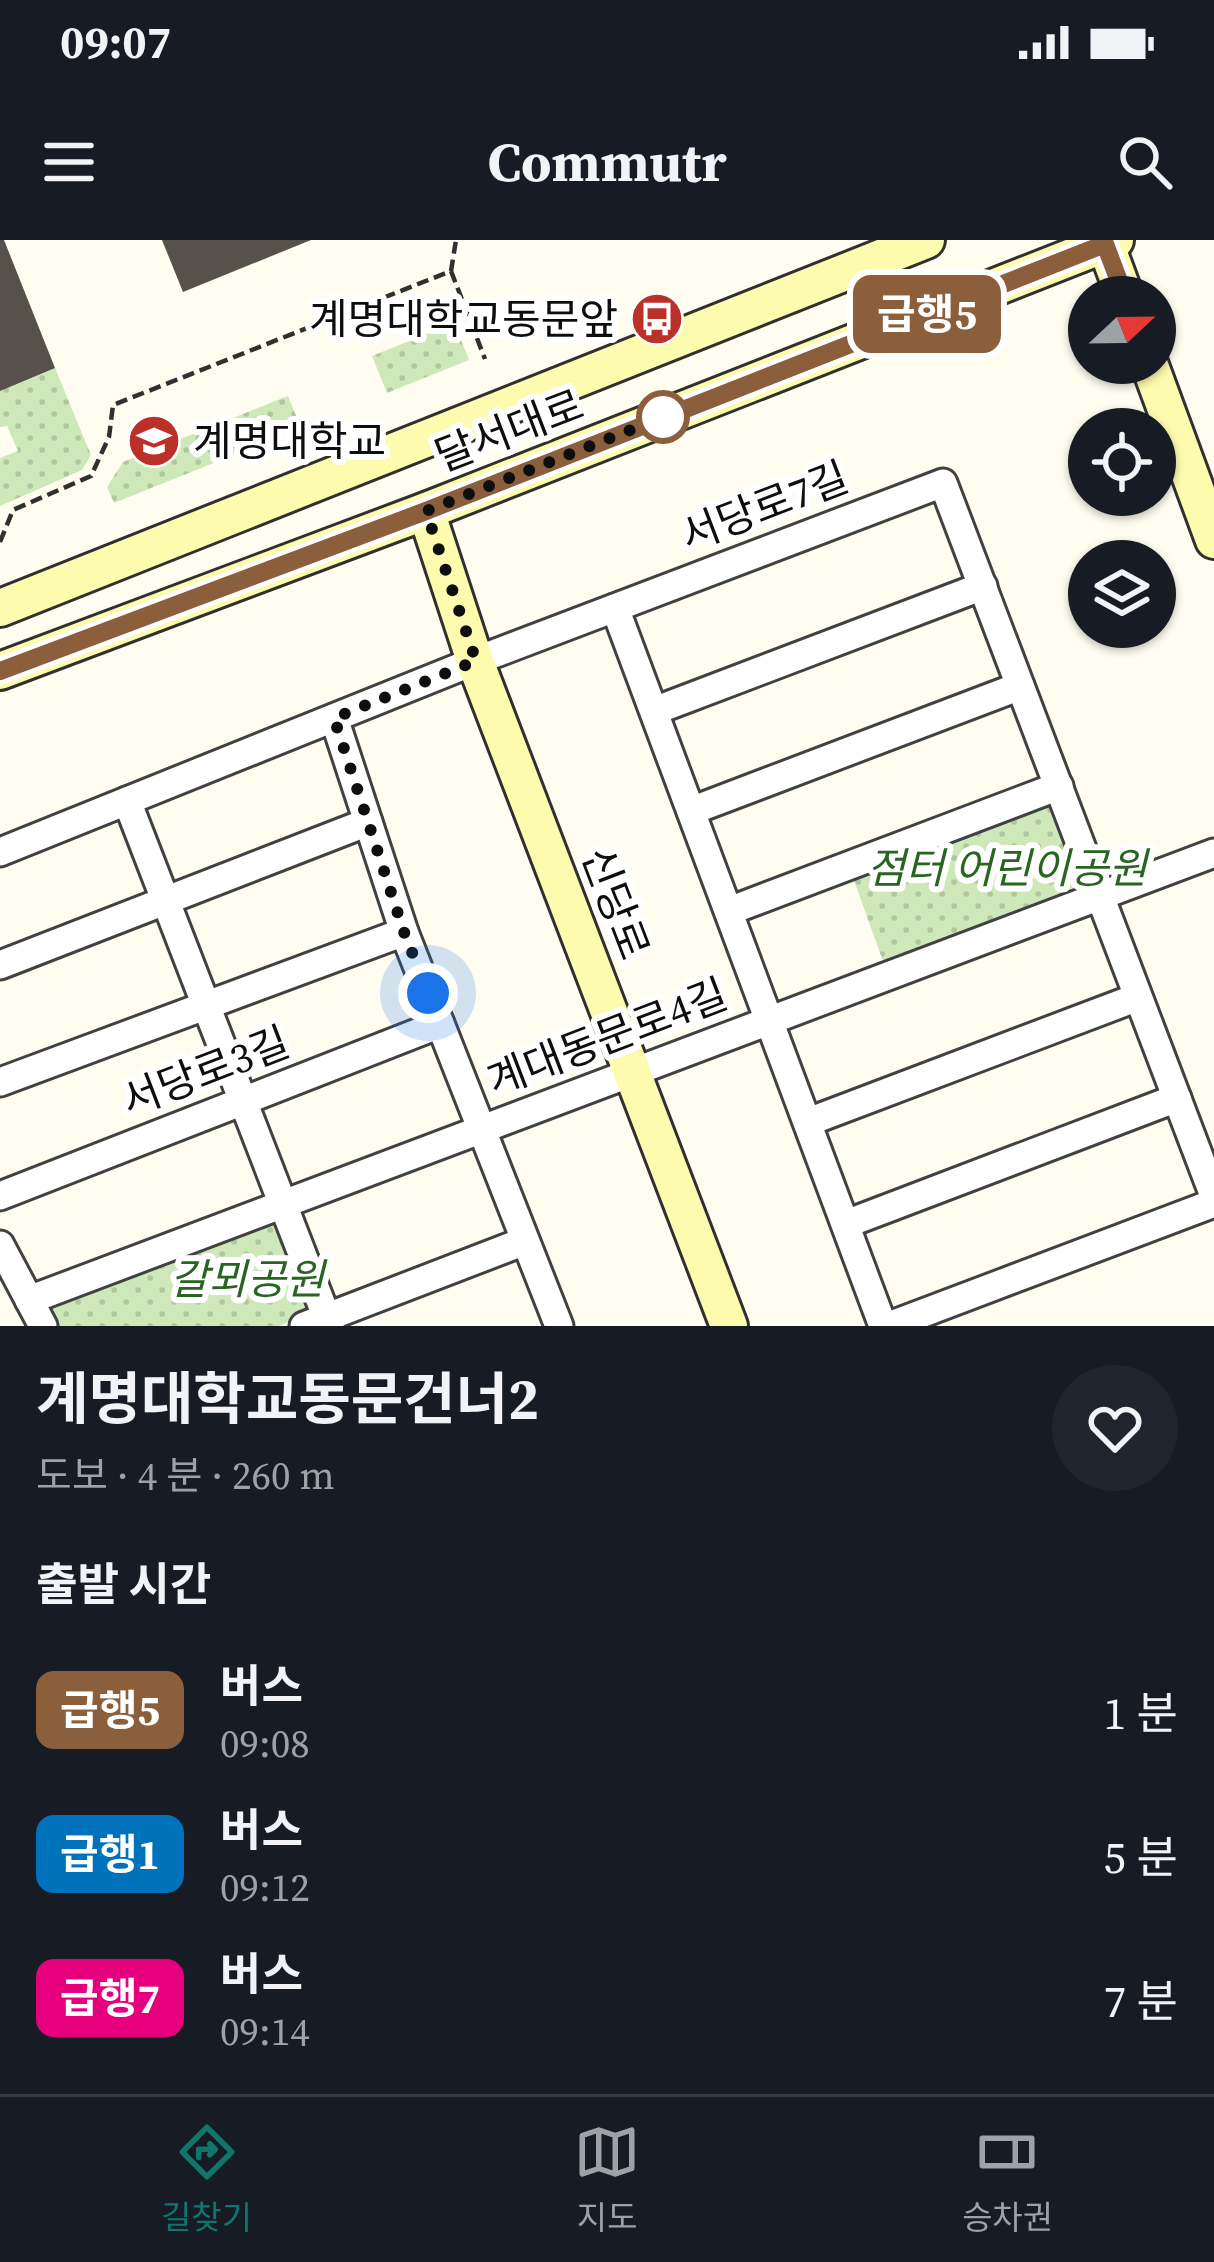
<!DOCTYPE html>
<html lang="ko">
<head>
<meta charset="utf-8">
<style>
	:root { --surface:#171b24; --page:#20242c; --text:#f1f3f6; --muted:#9ea1a6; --line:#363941; --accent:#0f766e }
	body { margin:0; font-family:"Source Serif 4","Noto Sans KR",serif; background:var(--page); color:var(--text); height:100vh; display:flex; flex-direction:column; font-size:45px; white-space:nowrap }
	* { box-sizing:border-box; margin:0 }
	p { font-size:39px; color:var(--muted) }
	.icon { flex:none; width:66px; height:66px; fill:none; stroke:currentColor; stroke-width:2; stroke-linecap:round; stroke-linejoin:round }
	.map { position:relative; height:1086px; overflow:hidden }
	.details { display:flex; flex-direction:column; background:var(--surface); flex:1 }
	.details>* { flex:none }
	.badge { padding:0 24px; border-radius:18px; font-size:42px; line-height:78px }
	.needle { width:78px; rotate:68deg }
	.controls { position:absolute; left:1068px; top:36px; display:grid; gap:24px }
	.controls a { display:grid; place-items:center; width:108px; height:108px; border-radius:50%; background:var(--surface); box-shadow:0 3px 9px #0004; font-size:60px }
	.you { position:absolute; width:60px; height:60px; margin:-30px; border:9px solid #fff; border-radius:50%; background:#1a73e8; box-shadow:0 0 0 18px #1a73e833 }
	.map>.badge { position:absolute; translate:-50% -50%; box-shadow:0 0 0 6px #fff }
	h2 { padding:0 36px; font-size:45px; line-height:108px }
	.round { display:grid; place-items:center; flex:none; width:126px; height:126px; border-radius:63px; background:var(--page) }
	.summary { display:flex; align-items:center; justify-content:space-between; height:204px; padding:0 36px }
	h1 { font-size:57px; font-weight:700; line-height:90px }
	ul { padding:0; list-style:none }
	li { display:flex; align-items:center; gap:36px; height:144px; padding:0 36px }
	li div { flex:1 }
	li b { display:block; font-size:45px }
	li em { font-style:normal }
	li .badge { min-width:132px; font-weight:700; text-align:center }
	.status { display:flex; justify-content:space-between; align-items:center; height:84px; padding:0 60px; background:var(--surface); direction:ltr }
	.status svg { height:33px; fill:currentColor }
	header { display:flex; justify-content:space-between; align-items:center; height:156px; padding:0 36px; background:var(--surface); font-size:54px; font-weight:700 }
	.tab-bar { display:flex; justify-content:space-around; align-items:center; height:168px; border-top:3px solid var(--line); background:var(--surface); font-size:33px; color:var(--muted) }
	.tab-bar a { display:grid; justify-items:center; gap:6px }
	.tab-bar .active { color:var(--accent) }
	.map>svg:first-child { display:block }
	.grass { fill:url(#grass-dots) }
	.building { fill:#57514b }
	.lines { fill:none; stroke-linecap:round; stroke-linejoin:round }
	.street-casing { stroke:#414141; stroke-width:33 }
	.secondary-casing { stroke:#303030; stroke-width:42 }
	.path { stroke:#303030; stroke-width:4.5; stroke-dasharray:12 6; stroke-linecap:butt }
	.street { stroke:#fff; stroke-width:27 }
	.secondary { stroke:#fdfbad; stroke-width:36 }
	.line-casing { stroke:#fff; stroke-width:27 }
	.line { stroke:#8b5e3c; stroke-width:18 }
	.walk { stroke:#0e0e0e; stroke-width:12; stroke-dasharray:0 21.6 }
	.stop-dot { fill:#fff; stroke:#8b5e3c; stroke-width:6 }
	.labels { text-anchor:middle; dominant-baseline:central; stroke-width:12; stroke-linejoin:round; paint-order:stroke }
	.poi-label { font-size:42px; fill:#0e0e0e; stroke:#fff; text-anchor:end }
	.street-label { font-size:42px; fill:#0e0e0e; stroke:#fff }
	.park-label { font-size:42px; font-style:italic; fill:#286520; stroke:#fff }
</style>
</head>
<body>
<div class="status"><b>09:07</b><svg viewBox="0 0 49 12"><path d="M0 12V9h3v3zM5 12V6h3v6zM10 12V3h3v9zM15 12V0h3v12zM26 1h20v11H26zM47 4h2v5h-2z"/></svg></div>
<header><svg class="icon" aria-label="menu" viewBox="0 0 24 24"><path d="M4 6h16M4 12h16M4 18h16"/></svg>Commutr<svg class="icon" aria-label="search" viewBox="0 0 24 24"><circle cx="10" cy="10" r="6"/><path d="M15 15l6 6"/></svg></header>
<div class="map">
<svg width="1214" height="1086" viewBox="0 0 1214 1086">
	<defs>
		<pattern id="grass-dots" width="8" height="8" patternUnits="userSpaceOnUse" patternTransform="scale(3)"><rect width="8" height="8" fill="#cee8ba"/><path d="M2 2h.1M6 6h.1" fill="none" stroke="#b0c69f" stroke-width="1.8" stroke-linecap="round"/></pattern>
	</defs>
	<rect width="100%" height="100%" fill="#fffdf0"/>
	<g class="grass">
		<polygon points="445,60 469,120 387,153 372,116 434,91"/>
		<polygon points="55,128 91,215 82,230 0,266 0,218 18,211 7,186 0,187 0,150"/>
		<polygon points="288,156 301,188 114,263 107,247 123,222"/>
		<polygon points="1054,554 1091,652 885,727 851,632"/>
		<polygon points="273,980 312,1072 279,1086 53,1086 44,1067"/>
	</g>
	<g class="building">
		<polygon points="0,0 4,0 55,128 0,151"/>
		<polygon points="162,0 311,0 183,52"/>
	</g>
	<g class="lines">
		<g class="street-casing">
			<g id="street">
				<polyline points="615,368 883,1086"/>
				<polyline points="654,471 983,346"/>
				<polyline points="334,478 404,692 559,1086"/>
				<polyline points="127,561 330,1086"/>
				<polyline points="691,571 1020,446"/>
				<polyline points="0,612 475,421 943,243 1214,956"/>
				<polyline points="729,671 1059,546"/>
				<polyline points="0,725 368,582"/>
				<polyline points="0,842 404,692"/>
				<polyline points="808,882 1138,757"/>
				<polyline points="0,956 440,784"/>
				<polyline points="846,984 1177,858"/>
				<polyline points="0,1005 43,1086"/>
				<polyline points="29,1060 1214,613"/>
				<polyline points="304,1086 525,1001"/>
				<polyline points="889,1086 1214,963"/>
			</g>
		</g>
		<g class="secondary-casing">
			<g id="secondary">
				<polyline points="1104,0 1125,57"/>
				<polyline points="1149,123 1214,300"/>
				<polyline points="426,271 475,421 729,1086"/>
				<polyline points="0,368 926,0"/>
				<polyline points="0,431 426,271 1115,0"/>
			</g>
		</g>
		<g class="path">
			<polyline points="451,31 485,119"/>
			<polyline points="0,302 13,270 91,236 109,197 113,165 451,31 456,0"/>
		</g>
		<use href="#street" class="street"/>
		<use href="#secondary" class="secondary"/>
	</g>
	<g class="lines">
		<g class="line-casing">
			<polyline id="line" points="0,431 426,271 1105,4 1125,57"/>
		</g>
		<use href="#line" class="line"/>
		<polyline class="walk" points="428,753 404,692 334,478 476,421 426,271 676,172 663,177"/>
	</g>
	<defs>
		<g id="bus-disc" transform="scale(2.7)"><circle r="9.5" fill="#bb3029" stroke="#fff"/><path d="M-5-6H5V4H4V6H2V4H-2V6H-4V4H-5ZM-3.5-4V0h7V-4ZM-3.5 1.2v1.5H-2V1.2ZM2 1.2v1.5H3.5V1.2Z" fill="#fff"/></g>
		<g id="university-disc" transform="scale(2.7)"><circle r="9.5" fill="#bb3029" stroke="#fff"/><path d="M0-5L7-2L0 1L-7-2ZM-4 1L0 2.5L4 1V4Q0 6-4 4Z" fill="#fff"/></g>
	</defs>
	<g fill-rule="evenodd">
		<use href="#bus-disc" x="657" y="79"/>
		<use href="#university-disc" x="154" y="201"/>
	</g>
	<circle class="stop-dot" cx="663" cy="177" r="24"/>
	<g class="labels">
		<g class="poi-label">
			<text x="618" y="79">계명대학교동문앞</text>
			<text x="193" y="201" text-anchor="start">계명대학교</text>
		</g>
		<g class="street-label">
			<text transform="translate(509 190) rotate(-21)">달서대로</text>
			<text transform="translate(764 266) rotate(-21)">서당로7길</text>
			<text transform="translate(616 663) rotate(69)">신당로</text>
			<text transform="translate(607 797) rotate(-21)">계대동문로4길</text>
			<text transform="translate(205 831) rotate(-21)">서당로3길</text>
		</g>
		<g class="park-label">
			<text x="1007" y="628">점터 어린이공원</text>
			<text x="247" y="1039">갈뫼공원</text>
		</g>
	</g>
</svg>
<div class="controls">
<a><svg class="needle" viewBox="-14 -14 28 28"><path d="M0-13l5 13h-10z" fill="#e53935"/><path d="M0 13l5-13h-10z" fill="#9ea1a6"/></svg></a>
<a><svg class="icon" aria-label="locate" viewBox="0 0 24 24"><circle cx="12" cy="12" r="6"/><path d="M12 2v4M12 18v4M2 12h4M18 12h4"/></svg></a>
<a><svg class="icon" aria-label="layers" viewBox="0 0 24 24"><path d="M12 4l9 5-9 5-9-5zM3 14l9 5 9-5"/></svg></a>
</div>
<div class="you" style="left:428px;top:753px"></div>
<b class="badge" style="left:927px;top:74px;background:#8b5e3c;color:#fff">급행5</b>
</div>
<section class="details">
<div class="summary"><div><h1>계명대학교동문건너2</h1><p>도보 · 4 분 · 260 m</p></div><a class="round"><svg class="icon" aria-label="heart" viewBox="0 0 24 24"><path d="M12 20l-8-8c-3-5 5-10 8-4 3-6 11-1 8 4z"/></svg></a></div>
<h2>출발 시간</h2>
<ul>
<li><span class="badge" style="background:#8b5e3c;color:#fff">급행5</span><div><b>버스</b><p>09:08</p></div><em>1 분</em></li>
<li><span class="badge" style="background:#0072bc;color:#fff">급행1</span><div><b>버스</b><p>09:12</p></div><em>5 분</em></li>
<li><span class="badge" style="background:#e6007e;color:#fff">급행7</span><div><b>버스</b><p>09:14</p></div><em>7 분</em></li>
</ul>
</section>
<nav class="tab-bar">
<a class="active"><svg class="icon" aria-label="directions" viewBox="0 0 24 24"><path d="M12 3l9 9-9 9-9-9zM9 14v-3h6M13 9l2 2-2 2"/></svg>길찾기</a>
<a><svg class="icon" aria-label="map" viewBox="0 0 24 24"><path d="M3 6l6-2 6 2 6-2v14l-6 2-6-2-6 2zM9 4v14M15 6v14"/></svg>지도</a>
<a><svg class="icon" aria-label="tickets" viewBox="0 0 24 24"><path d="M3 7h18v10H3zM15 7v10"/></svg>승차권</a>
</nav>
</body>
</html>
